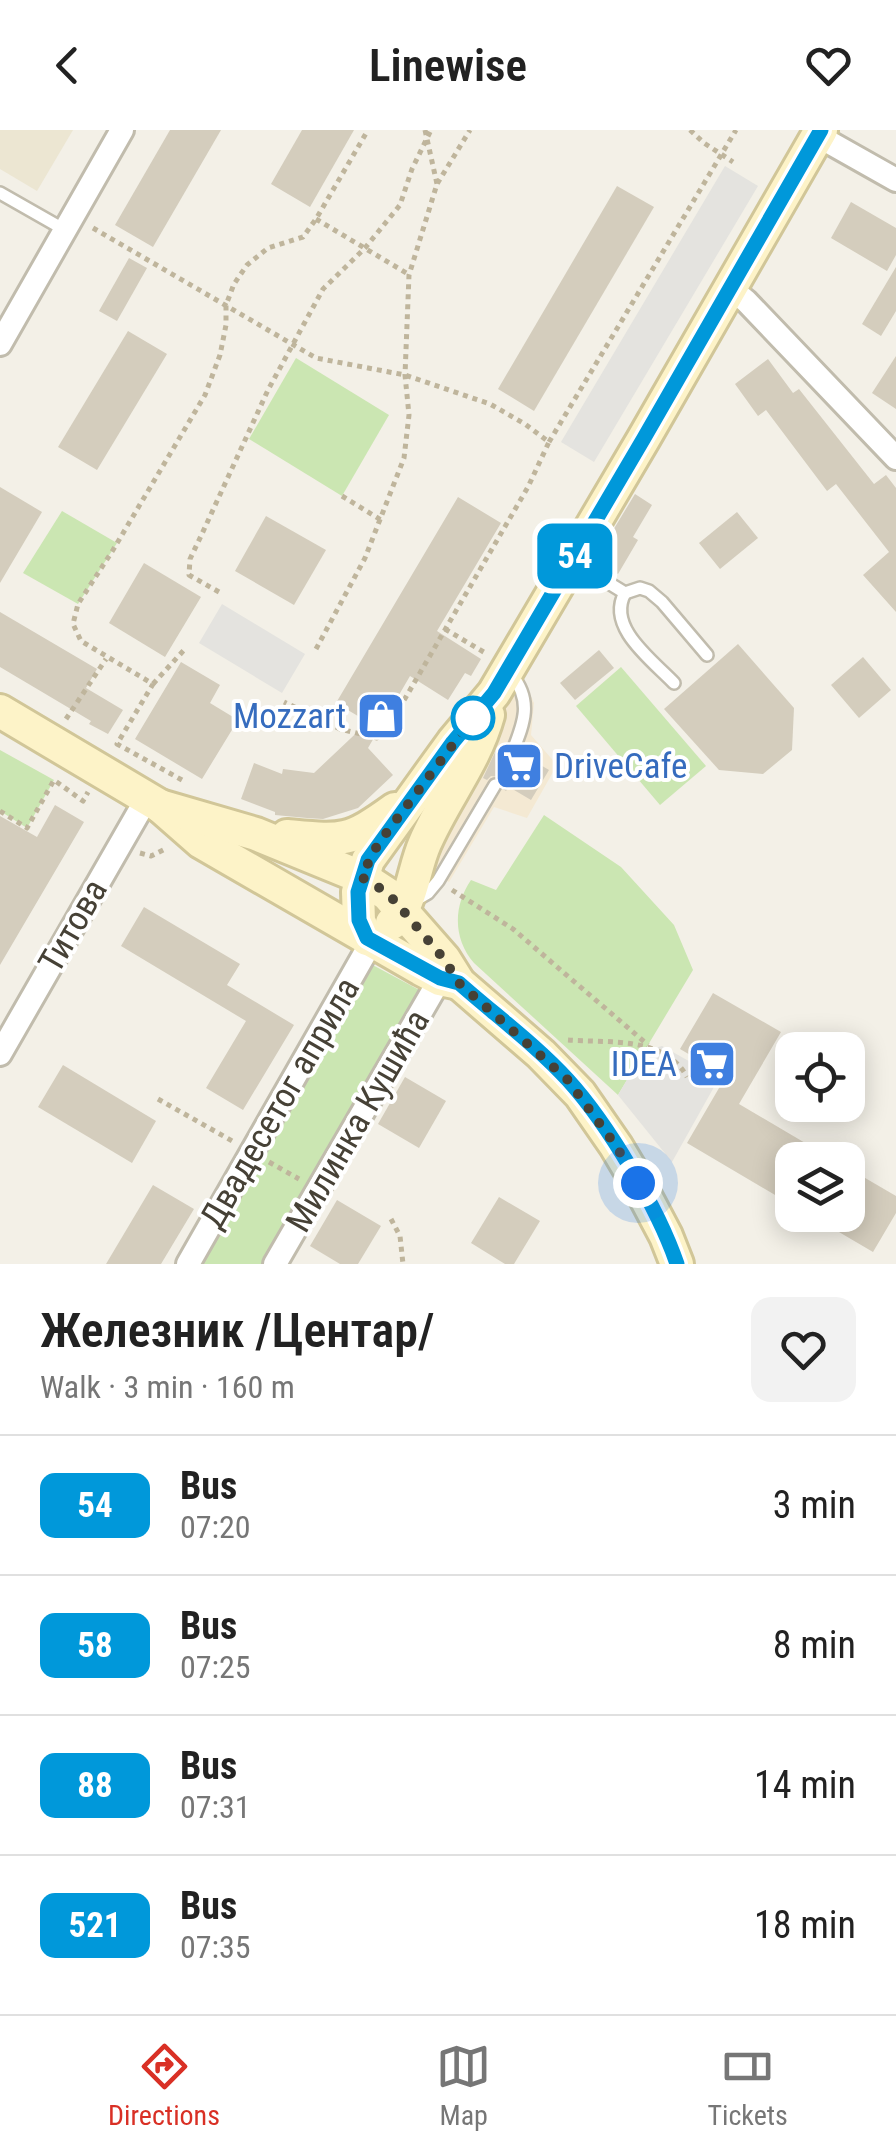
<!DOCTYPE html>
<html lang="en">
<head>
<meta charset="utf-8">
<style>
	:root { --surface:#fff; --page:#f2f2f2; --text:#222; --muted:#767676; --line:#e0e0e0; --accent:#d93025 }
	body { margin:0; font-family:"Roboto Condensed",sans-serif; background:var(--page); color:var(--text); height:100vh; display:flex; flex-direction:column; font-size:38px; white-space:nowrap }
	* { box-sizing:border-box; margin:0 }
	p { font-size:32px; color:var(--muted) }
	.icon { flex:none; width:55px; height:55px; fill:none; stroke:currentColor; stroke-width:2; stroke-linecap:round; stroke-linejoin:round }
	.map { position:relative; height:1134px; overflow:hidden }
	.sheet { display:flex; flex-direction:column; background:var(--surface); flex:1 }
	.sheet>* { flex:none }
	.badge { padding:0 20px; border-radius:15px; font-size:35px; line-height:65px }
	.controls { position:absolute; left:775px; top:902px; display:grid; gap:20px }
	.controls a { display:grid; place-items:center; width:90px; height:90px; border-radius:20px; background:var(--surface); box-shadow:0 5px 25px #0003; font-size:50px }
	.you { position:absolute; width:50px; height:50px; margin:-25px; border:8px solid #fff; border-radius:50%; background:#1a73e8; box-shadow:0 0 0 15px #1a73e833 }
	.map>.badge { position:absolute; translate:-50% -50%; box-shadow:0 0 0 5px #fff }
	.round { display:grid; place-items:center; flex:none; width:105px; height:105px; border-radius:20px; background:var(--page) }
	.head { display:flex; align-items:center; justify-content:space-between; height:170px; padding:0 40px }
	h1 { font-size:48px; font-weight:600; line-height:75px }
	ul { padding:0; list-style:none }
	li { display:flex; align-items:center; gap:30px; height:140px; padding:0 40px; border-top:2px solid var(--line) }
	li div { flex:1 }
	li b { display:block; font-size:38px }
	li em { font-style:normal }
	li .badge { min-width:110px; font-weight:700; text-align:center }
	header { display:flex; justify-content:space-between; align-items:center; height:130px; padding:0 40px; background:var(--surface); font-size:45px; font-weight:600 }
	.tabs { display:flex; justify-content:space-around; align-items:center; height:140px; border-top:2px solid var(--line); background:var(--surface); font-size:28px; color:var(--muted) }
	.tabs a { display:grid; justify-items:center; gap:5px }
	.tabs .current { color:var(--accent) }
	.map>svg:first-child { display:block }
	.commercial { fill:#f4e9d3 }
	.education { fill:#ece6d2 }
	.green { fill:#cbe6b2 }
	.parking { fill:#e4e3df }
	.building { fill:#d4cdbd }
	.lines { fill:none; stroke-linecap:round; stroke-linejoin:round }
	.lane-casing { stroke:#c1bcad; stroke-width:16 }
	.street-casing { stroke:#c1bcad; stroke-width:28 }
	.secondary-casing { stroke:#d1c698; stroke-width:38 }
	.path { stroke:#bfb59c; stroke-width:5; stroke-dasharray:5 5; stroke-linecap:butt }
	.lane { stroke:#fff; stroke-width:11 }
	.street { stroke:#fff; stroke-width:22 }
	.secondary { stroke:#fdf3c8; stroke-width:32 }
	.line-casing { stroke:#fff; stroke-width:22 }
	.line { stroke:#0098da; stroke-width:15 }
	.walk { stroke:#464136; stroke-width:10; stroke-dasharray:0 18 }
	.stop-dot { fill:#fff; stroke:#0098da; stroke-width:5 }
	.labels { text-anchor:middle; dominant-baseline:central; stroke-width:8; stroke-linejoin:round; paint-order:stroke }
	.shop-label { font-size:35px; fill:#366cbe; stroke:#fff; text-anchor:end }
	.street-label { font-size:35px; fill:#464136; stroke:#fff }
</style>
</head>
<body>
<header><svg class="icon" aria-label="back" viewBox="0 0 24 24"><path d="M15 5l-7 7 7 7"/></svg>Linewise<svg class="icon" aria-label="heart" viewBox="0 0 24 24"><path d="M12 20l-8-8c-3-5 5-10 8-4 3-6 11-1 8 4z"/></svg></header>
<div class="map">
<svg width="896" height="1134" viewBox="0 0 896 1134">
	<rect width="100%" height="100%" fill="#f3f0e7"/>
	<polygon class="commercial" points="520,541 534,573 531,605 557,635 527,688 494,677 449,752 428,740 454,673"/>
	<polygon class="education" points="0,0 73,0 37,61 0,39"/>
	<g class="green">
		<polygon points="296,228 389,285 342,366 249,309"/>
		<polygon points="62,381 117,413 78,474 23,443"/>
		<polygon points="621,537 706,636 660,675 576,576"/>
		<polygon points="0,620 54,650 27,698 0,681"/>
		<path d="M 544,685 L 621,737 L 674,795 L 693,840 L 618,965 L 474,833 C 453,809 453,776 471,750 L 496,760 Z"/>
		<polygon points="369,833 423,862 267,1134 197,1134"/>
	</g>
	<g class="parking">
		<polygon points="725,36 758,56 594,332 561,312"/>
		<polygon points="222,474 305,524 282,563 199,513"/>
		<polygon points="662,916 719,948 672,1032 618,965 644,921"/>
	</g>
	<g class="building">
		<polygon points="170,0 221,0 153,117 115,95"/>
		<polygon points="302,0 354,0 310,77 271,54"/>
		<polygon points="617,56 654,77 534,281 498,259"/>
		<polygon points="851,72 896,98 896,125 887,141 831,108"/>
		<polygon points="129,128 147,138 117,191 99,181"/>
		<polygon points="896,137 896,181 881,206 862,194"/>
		<polygon points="128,201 167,224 97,340 58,317"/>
		<polygon points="896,226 896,279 872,263"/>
		<polygon points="768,229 793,263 799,259 874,354 886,345 896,358 896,482 863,445 889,422 836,354 827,361 766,280 758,286 735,254"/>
		<polygon points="0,357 42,382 0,453"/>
		<polygon points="635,364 652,375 633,407 638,410 618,444 595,430"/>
		<polygon points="458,367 501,393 437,501 481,529 471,546 465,543 448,570 410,546 368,618 393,645 358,678 323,689 307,688 275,685 275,682 241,669 254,633 282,644 283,639 314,643 368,592 336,573"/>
		<polygon points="737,382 758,408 720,439 699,413"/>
		<polygon points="266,386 326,420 294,475 235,441"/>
		<polygon points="144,433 201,467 165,527 109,493"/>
		<polygon points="0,482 97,539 86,558 123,580 108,604 89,594 91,591 0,537"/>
		<polygon points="738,514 794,578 792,620 763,644 719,640 664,579"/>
		<polygon points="599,520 614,538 575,570 560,553"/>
		<polygon points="863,527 891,560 859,588 831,555"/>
		<polygon points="181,532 220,555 210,573 238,590 202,649 135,609"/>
		<polygon points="496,620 502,623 501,630 508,637 516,635 522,624 549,640 531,670 509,657 506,661 503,659 504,651 499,647 491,646 487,650 483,648"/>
		<polygon points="55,675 84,692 0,835 0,686 37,707"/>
		<polygon points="144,777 240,834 227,855 294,895 243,980 206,958 246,891 121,816"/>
		<polygon points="713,863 781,902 739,974 834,1030 792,1030 792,1075 687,1013 726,946 680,919"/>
		<polygon points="63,935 156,991 132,1033 38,977"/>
		<polygon points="405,947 446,971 419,1018 378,994"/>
		<polygon points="848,1038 896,1066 896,1083 873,1122 810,1085 848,1085"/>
		<polygon points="153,1055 194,1079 161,1134 106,1134"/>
		<polygon points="499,1067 540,1091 514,1134 505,1134 471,1113"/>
		<polygon points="337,1070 381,1096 358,1134 340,1134 310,1116"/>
	</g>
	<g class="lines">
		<g class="lane-casing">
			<g id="lane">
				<polyline points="0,63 65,100"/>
				<path d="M 576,433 L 625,463 C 606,497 652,530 674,553"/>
				<polyline points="625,463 640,458 649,461 662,472 707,525"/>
				<path d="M 510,628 C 522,597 535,573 511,544"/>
				<polyline points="416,770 428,763 438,751 495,655"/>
			</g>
		</g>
		<g class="street-casing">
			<g id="street">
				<polyline points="818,6 896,50"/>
				<polyline points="730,158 746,171 896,328"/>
				<polyline points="0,214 122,0"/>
				<polyline points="0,924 147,668"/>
				<polyline points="188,1134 372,811"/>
				<polyline points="275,1134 440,849"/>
			</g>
		</g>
		<g class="secondary-casing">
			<g id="secondary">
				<polyline points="0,581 160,676 201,712 421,839 440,849 459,853"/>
				<polyline points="160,676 256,704 361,747 387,764 444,829 459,853 541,924 580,964 616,1016 638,1053 666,1106 677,1134"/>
				<path d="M 287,706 C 342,711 348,713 395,679"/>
				<path d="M 392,793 C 413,772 413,740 425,713 C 444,669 475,632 488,585"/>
				<polyline points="367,809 359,791 358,762 368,730 453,612 494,563 644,308 821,0"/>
			</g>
		</g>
		<g class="path">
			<polyline points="425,0 437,54"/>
			<polyline points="690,0 704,13 733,32"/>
			<polyline points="316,89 408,144"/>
			<polyline points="93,98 316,228 405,245 490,274 525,294 549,312 528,357 385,603 377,608 340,599 284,572"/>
			<polyline points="549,312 736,0"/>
			<polyline points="342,366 381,390"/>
			<polyline points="219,462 189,445 190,429 201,406 268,260 305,192 323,159 365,118 400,75 412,39 431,0"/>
			<polyline points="445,499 487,524"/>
			<polyline points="316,519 365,428 404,328 409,285 405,245 409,145 437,54 470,0"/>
			<polyline points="153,554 184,520"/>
			<polyline points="66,589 106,529"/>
			<polyline points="182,650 117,614 153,554 81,511 73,494 78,474 113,420 205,265 220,225 226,195 226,175 234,154 247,135 268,118 303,107 316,89 368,0"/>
			<polyline points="0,681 27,698 54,650 83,671 88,662"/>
			<polyline points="140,723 151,726 167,718"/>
			<polyline points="452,760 513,799 648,915"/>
			<path d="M 568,910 C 608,913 665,906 687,947"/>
			<polyline points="158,969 234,1012"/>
			<polyline points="269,1032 299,1049"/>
			<polyline points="391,1089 400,1106 403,1134"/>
		</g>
		<use href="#lane" class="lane"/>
		<use href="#street" class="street"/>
		<use href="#secondary" class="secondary"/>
	</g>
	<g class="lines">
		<g class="line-casing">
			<path id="line" d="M 677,1134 C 658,1078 608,994 568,950 C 535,914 495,885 459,853 L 440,848 L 367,808 L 359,790 L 358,762 L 368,730 L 453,612 L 494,563 L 644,308 L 821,0"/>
		</g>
		<use href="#line" class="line"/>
		<polyline class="walk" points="473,588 378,714 361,747 377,756 394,770 444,829 459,853 567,949 616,1016 638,1053"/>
	</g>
	<defs>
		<g id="shop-square" transform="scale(2.5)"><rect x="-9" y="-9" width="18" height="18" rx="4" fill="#3f7fe0" stroke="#fff"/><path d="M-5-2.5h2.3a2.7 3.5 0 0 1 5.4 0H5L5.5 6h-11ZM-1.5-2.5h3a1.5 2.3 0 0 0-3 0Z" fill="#fff"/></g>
		<g id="supermarket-square" transform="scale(2.5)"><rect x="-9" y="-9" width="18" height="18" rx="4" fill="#3f7fe0" stroke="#fff"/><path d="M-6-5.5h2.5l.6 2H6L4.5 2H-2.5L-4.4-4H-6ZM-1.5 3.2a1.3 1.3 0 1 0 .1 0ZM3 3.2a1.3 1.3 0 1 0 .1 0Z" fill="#fff"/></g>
	</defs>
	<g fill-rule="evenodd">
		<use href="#shop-square" x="381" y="586"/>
		<use href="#supermarket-square" x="519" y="636"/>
		<use href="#supermarket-square" x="712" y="934"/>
	</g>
	<circle class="stop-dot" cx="473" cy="588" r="20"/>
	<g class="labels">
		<g class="shop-label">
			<text x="346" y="586">Mozzart</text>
			<text x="554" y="636" text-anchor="start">DriveCafe</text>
			<text x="677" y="934">IDEA</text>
		</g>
		<g class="street-label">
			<text transform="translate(73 796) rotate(-60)">Титова</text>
			<text transform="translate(280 973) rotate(-60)">Двадесетог априла</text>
			<text transform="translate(358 991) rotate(-60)">Милинка Кушића</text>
		</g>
	</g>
</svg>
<div class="controls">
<a><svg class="icon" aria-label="locate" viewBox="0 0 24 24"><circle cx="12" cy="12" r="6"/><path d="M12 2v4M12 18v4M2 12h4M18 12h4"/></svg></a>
<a><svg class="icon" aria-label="layers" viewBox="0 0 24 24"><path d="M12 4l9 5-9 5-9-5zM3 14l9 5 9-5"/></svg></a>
</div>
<div class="you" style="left:638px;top:1053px"></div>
<b class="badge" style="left:575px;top:426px;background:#0098da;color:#fff">54</b>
</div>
<section class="sheet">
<div class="head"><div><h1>Железник /Центар/</h1><p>Walk · 3 min · 160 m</p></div><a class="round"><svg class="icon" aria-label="heart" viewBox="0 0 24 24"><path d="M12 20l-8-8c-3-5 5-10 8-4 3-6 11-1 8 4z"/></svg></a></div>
<ul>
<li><span class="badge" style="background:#0098da;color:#fff">54</span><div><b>Bus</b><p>07:20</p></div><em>3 min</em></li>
<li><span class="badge" style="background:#0098da;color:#fff">58</span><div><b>Bus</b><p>07:25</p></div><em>8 min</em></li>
<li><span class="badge" style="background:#0098da;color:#fff">88</span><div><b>Bus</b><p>07:31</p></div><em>14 min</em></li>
<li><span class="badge" style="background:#0098da;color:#fff">521</span><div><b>Bus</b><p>07:35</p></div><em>18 min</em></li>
</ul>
</section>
<nav class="tabs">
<a class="current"><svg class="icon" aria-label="directions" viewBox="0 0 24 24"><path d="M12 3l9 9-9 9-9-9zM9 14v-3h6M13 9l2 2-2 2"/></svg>Directions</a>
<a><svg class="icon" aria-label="map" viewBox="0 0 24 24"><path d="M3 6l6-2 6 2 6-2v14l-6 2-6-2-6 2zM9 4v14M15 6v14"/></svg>Map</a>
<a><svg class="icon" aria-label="tickets" viewBox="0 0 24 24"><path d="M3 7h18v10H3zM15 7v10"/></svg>Tickets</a>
</nav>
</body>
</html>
